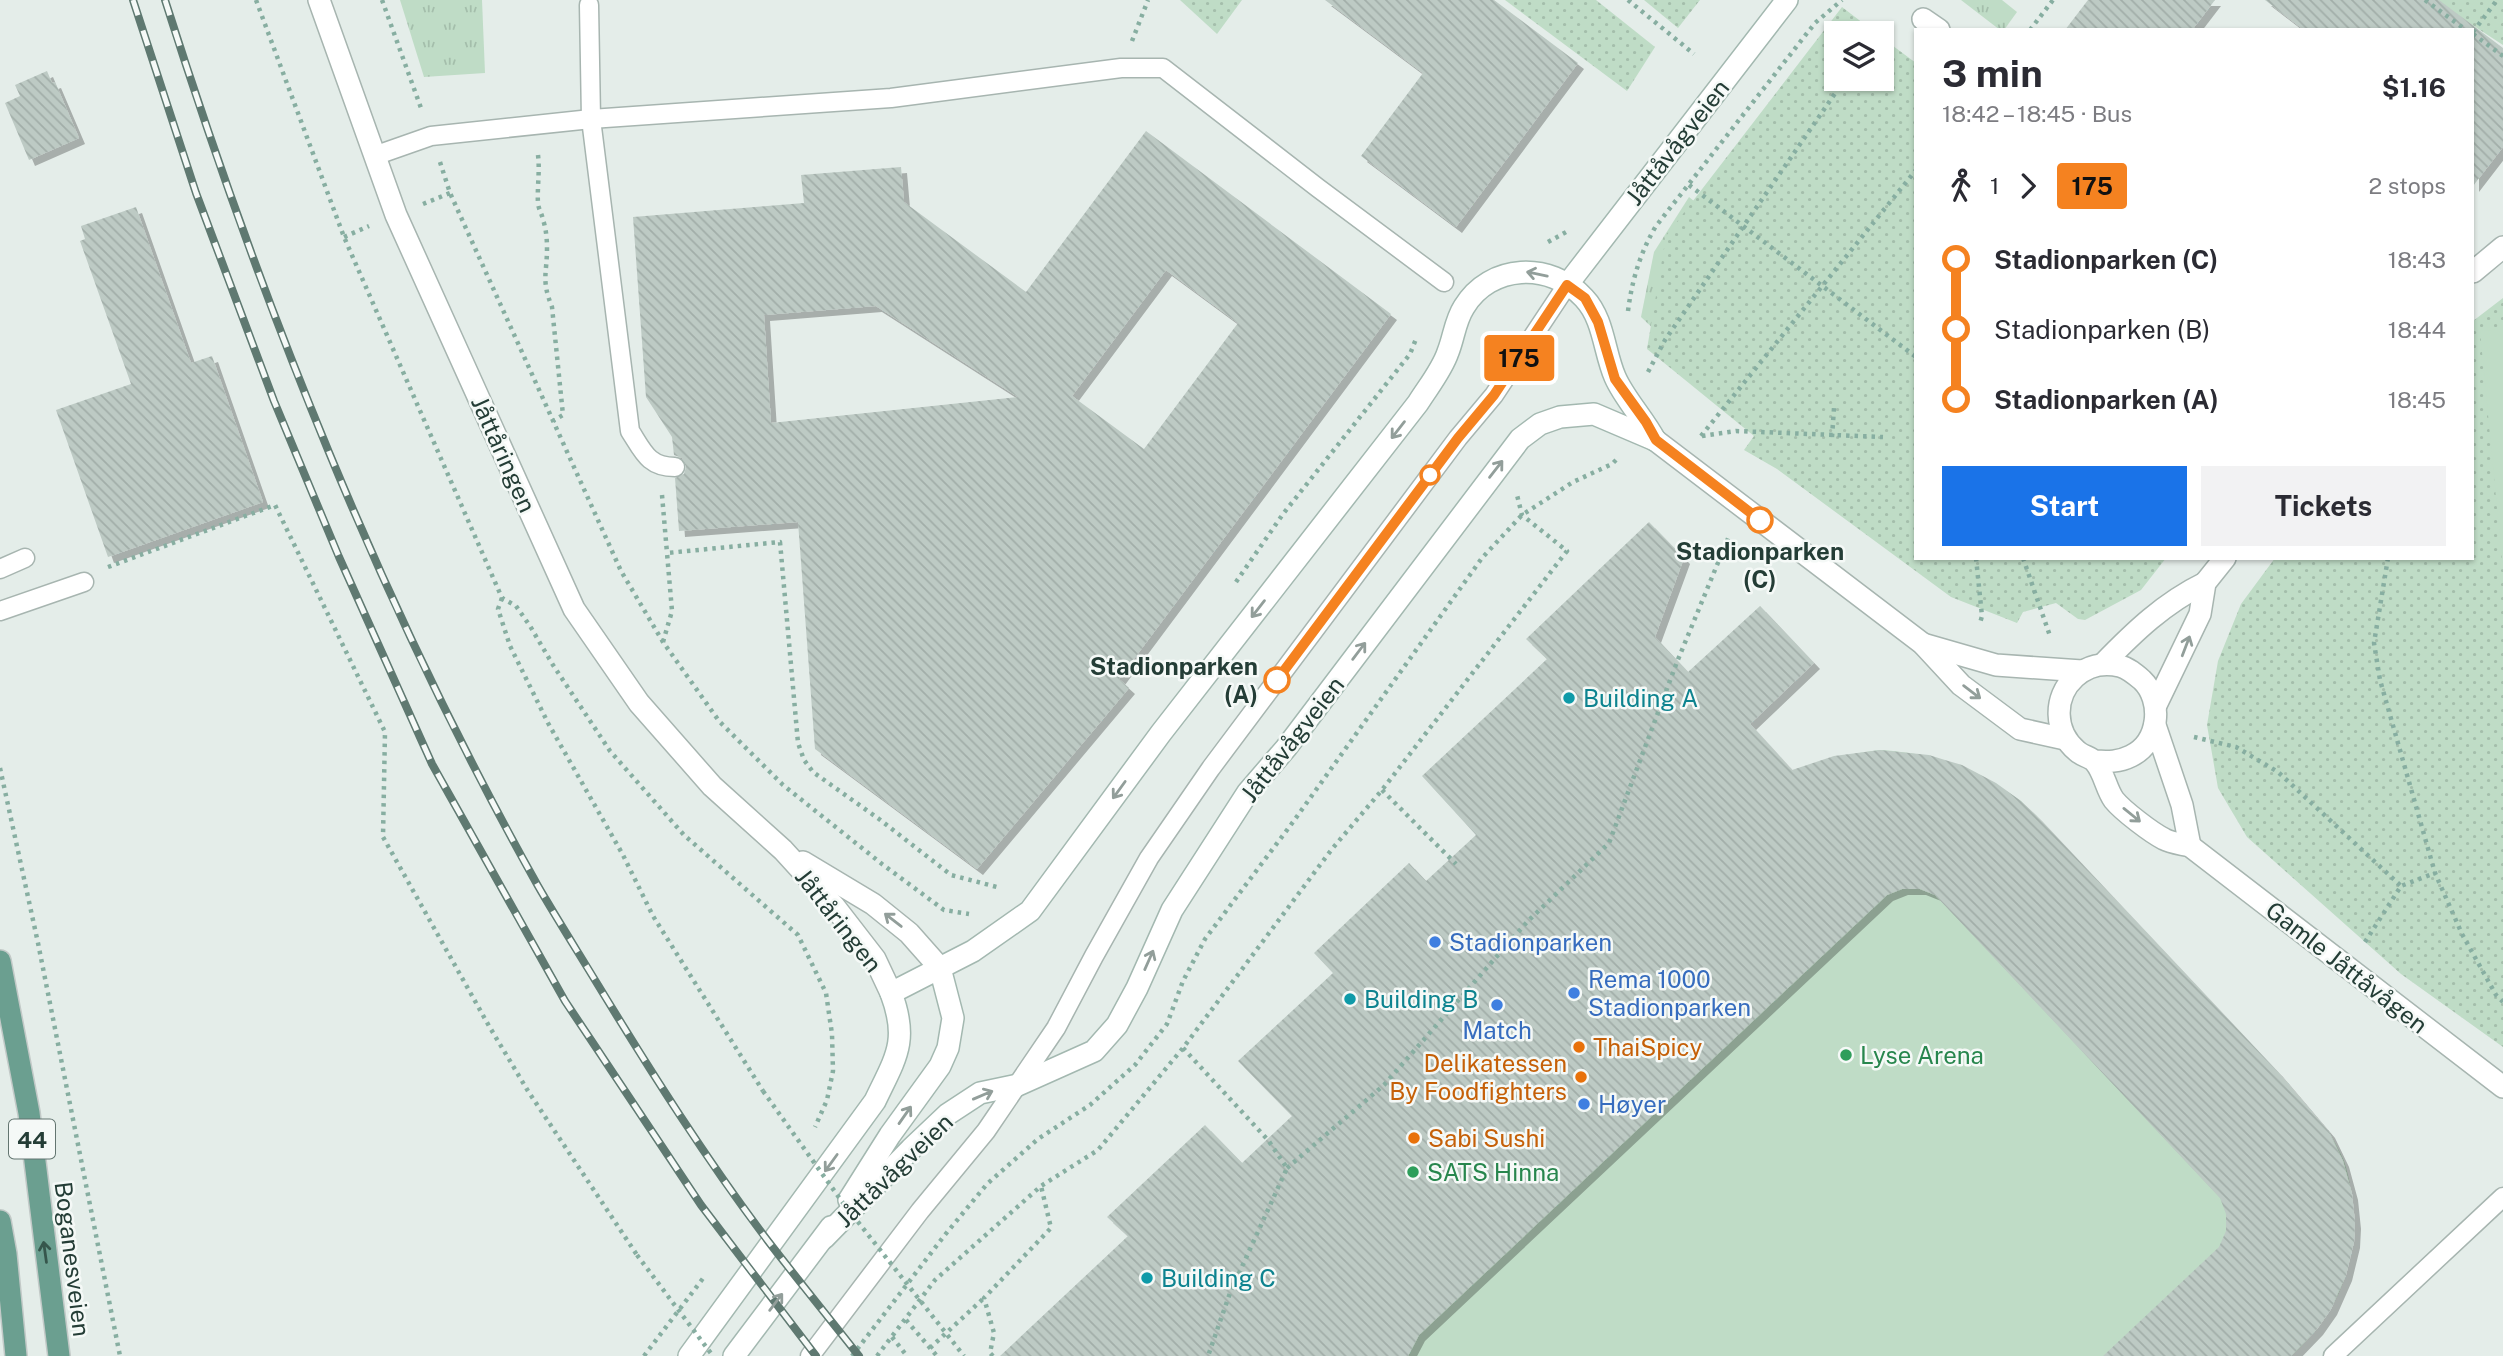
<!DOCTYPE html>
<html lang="en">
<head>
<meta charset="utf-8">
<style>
	:root { --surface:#fff; --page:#f2f2f3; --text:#2b2b33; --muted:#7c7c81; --accent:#1a73e8 }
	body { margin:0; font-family:"Public Sans",sans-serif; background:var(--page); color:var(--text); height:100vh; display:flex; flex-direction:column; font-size:26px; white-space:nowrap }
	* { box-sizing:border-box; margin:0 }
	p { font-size:23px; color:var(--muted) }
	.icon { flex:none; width:38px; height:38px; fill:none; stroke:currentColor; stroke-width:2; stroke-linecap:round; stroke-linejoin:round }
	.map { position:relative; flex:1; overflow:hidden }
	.drawer { position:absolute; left:1914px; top:28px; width:560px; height:532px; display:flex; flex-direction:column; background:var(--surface); border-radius:0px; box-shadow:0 2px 5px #0004 }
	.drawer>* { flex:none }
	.badge { padding:0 14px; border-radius:5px; font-size:24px; line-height:46px }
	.buttons { position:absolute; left:1824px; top:21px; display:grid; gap:14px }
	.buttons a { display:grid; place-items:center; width:70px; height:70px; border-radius:0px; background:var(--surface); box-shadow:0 2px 5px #0004; font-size:35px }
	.map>.badge { position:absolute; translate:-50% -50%; box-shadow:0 0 0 4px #fff }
	.legs { display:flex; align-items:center; gap:10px; height:77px; padding:0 28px; font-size:23px }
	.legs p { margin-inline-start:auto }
	.overview { display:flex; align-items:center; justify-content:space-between; height:119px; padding:0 28px }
	h1 { font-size:38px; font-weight:700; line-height:52px }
	.primary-button { display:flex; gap:14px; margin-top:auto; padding:14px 28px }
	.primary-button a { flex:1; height:80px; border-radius:0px; background:var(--accent); color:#fff; font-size:28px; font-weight:700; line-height:80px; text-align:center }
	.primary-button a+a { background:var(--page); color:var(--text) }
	ul { padding:0 28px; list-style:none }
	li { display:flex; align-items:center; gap:24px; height:70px; font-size:26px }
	li i { display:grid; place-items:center; width:10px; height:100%; margin:0 9px; background:currentColor }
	li i::after { content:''; width:18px; height:18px; margin:-9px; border:5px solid; border-radius:50%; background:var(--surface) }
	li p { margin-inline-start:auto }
	li:first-child i { background:linear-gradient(#0000 50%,currentColor 0) }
	li:last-child i { background:linear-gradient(currentColor 50%,#0000 0) }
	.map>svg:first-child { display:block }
	.grass { fill:url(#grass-tufts) }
	.park { fill:url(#park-dots) }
	.pitch { fill:#bfdcc6 }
	.building { fill:url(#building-back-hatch); fill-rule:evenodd; filter:url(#shadow) }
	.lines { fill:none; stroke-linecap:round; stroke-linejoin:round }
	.lane-casing { stroke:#a7b5b0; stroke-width:21 }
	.street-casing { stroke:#a7b5b0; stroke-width:24 }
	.secondary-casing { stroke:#a3b8b0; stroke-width:24 }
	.primary-casing { stroke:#c2c9c7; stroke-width:24 }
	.path { stroke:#87aea1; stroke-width:4.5; stroke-dasharray:3.5 5; stroke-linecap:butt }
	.lane { stroke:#fff; stroke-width:18 }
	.street { stroke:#fff; stroke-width:21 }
	.secondary { stroke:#fff; stroke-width:21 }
	.primary { stroke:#6b9f90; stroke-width:21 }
	.rail-casing { stroke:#5f7971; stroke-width:8 }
	.rail { stroke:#f5f9f7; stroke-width:5; stroke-dasharray:16; stroke-linecap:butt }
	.path-bridge { stroke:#87aea1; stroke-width:4.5; stroke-dasharray:3.5 5; stroke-linecap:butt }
	.oneway { stroke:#929e9a }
	.oneway2 { stroke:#36564c }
	.line-1-casing { stroke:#fff; stroke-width:16 }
	.line-1 { stroke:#f58220; stroke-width:10 }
	.stop-1-dot { fill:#fff; stroke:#f58220; stroke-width:3.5 }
	.culture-dot { fill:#0f9aa8; stroke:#f5f9f7; stroke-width:2.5 }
	.shop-dot { fill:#3f7fe0; stroke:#f5f9f7; stroke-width:2.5 }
	.food-dot { fill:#e8710a; stroke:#f5f9f7; stroke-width:2.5 }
	.leisure-dot { fill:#2e9e5b; stroke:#f5f9f7; stroke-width:2.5 }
	.labels { text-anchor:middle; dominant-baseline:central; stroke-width:5; stroke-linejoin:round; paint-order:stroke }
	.shield { fill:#f5f9f7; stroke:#637570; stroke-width:2 }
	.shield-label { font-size:23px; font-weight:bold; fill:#243d36 }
	.street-label { font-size:24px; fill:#243d36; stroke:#f5f9f7 }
	.stop-label { font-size:24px; font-weight:bold; fill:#243d36; stroke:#f5f9f7 }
	.culture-label { font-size:24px; fill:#0d838f; stroke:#f5f9f7; text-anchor:start }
	.shop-label { font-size:24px; fill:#366cbe; stroke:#f5f9f7; text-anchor:start }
	.food-label { font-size:24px; fill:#c56008; stroke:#f5f9f7; text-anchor:start }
	.leisure-label { font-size:24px; fill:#27864d; stroke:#f5f9f7; text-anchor:start }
</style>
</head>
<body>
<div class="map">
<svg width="2503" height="1356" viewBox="0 0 2503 1356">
	<defs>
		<pattern id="grass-tufts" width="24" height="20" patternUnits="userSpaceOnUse" patternTransform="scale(1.75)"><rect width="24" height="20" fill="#bfdcc6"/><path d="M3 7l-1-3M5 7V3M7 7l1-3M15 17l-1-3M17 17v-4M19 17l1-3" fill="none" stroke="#a4beab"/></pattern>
		<pattern id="park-dots" width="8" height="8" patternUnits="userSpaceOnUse" patternTransform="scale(1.75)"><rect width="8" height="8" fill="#bfdcc6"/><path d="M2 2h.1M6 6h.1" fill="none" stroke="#a4beab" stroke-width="1.8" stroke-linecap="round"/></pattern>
		<pattern id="building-back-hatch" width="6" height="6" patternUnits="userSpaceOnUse" patternTransform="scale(1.75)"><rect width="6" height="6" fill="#bdcac4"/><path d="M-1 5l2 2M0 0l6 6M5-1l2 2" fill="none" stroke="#a2aea9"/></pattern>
		<filter id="shadow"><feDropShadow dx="6" dy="6" stdDeviation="0" flood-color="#0004"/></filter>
	</defs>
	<rect width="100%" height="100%" fill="#e4ede9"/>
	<g class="grass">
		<polygon points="400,0 482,0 485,73 424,77"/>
		<polygon points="1961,0 2002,0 2017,12 2004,30 2000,30"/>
		<polygon points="1689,197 1726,227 1660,335 1641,317 1654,252"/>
	</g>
	<g class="park">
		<polygon points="1180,0 1242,0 1217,34"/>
		<polygon points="1505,0 1596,0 1655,47 1627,91"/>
		<polygon points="1644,0 1700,0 1678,28"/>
		<polygon points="2434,0 2503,0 2503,45"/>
		<polygon points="1842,7 1876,33 1836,33 1836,79 1881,79 1881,37 1916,63 1916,558 2166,558 2141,590 2085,620 2078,619 2056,603 2023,612 2017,623 1951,597 1777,469 1744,450 1754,436 1647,349 1666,236"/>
		<polygon points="2503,298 2503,1047 2401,974 2247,837 2218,788 2207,725 2218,661 2241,604 2275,558 2473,558 2473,321"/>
	</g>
	<g class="pitch">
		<polygon points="2503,329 2503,571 2480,331"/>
		<path d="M 1880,750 C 1940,754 1972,767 2021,801 L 2329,1132 C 2334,1142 2340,1151 2344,1161 C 2350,1178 2352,1196 2352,1214 C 2355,1274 2335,1315 2291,1356 L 1275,1356 L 1765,782 C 1808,764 1834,756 1880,750 Z"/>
	</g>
	<g class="building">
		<polygon points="1325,0 1494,0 1578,63 1456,227 1361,156 1423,73"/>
		<polygon points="2088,0 2215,0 2192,30 2065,30"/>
		<polygon points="2265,0 2439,0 2503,48 2503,147 2473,186 2473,30 2304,30"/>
		<polygon points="47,71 52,83 55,82 79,138 29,160 5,103 20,96 15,85"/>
		<path d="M 1146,131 L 1391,314 L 1119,679 L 1129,688 L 977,869 L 815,749 L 798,522 L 679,531 L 675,478 L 684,474 L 686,467 L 682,458 L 674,455 L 672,437 L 646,397 L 633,217 L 804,203 L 801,175 L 901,167 L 904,202 L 1026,292 ZM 1166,270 L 1238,323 L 1144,449 L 1072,396 ZM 876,306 L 1018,397 L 771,423 L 764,315 Z"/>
		<polygon points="136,207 191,363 212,356 263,502 108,557 56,410 131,384 80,241 85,239 81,226"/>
		<polygon points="1649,522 1684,558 1655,637 1688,672 1760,606 1814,663 1750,724 1792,770 1834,756 1880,750 1929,755 1945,760 1962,765 1996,783 2021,801 2036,815 2277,1071 2329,1132 2343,1161 2352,1194 2355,1223 2354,1242 2346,1275 2331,1309 2317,1329 2291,1356 2103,1356 2219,1247 2226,1231 2226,1214 2220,1198 1935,895 1920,889 1902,889 1887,895 1419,1335 1408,1356 1000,1356 1128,1236 1107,1217 1205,1125 1242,1163 1292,1116 1238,1061 1333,973 1314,953 1409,863 1426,881 1476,835 1422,776 1547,659 1526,639"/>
	</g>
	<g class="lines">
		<g class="lane-casing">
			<g id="lane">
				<path d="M 589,5 L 591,119 L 630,431 C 643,451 648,467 675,467"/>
				<polyline points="374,156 431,136 591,119 891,98 1121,68 1163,68 1318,188 1444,282"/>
				<polyline points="0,569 25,558"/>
				<polyline points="0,611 84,582"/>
				<polyline points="810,1356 920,1211 986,1131 1056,1028 1094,956 1149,858 1211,768 1458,438 1494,395 1567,285"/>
				<polyline points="2333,1356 2503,1197"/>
			</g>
		</g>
		<g class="street-casing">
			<g id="street">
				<polyline points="319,0 396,215 574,609 639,703 712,786 783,850 834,906 875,959 891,993"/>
				<polyline points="1923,19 1939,30"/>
				<polyline points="2473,272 2503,247"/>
				<polyline points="1655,440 1923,644 1961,685 2020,729 2065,739"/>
				<polyline points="1923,644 1996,665 2082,671"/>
				<path d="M 2103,664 C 2134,632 2164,603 2205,583"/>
				<polyline points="2156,705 2200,614 2205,583 2225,558"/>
				<polyline points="2155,725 2182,805 2190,846"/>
				<path d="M 2095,761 C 2108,762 2119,762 2131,756 C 2160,742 2163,700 2142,680 C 2135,674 2128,668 2120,666 C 2103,662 2087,666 2075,677 C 2053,697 2054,732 2077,751 C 2082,756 2091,757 2095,762 C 2104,772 2106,789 2114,800 C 2123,811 2152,833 2164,839 C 2171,843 2182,844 2190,846 L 2503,1087"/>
				<polyline points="803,862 873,904 909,933 940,968"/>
			</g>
		</g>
		<g class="secondary-casing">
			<g id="secondary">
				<polyline points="1567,285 1787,0"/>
				<polyline points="849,1200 890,1135 940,1066 948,1048 953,1018 940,968"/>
				<polyline points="824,1238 911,1149 948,1114 980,1093 1018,1085 1094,1051 1117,1025 1137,988 1172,910 1248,792 1286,748 1520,439 1540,424 1560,417 1594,414 1655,440"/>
				<path d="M 689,1356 L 875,1101 C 896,1057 909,1041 891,993 L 973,951 L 1030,911 L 1161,733 L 1418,403 C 1428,387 1442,370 1448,352 C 1454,337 1455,321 1464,307 C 1490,264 1550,261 1584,298 C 1604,319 1604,352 1615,377 C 1624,398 1644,419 1655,440"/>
				<polyline points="734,1356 831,1227"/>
			</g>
		</g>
		<g class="primary-casing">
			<g id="primary">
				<polyline points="0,961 29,1113 59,1356"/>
				<polyline points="0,1221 6,1254 16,1356"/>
			</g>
		</g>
		<g class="path">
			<polyline points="256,0 344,237 502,598 516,606 530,626 553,665 610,751 684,835 798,935 826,993 832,1034 833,1071 827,1100 815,1127"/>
			<polyline points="382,0 421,108"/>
			<polyline points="1628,0 1694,54"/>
			<polyline points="2425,0 2466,30"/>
			<polyline points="2030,30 2053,0"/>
			<polyline points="2473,32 2497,0"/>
			<polyline points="1876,33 1884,21"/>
			<polyline points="2473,34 2503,56"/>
			<polyline points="1132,41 1148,0"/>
			<path d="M 538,155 C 540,172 537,187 538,204 C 539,210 542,214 543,220 C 546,228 547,239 547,248 C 547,274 541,280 552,307 L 563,415 L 553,421"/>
			<polyline points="440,162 450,193 621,571 663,642 719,721 783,785 882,864 944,910 969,914"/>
			<polyline points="1689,185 1916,357"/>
			<polyline points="423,204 450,193"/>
			<polyline points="344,237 369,226"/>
			<polyline points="1548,242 1568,231"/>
			<path d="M 1628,311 C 1632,280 1640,253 1656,226 L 1815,23 L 1842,0"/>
			<polyline points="1648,372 1665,340 1845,79"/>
			<polyline points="1701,436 1916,170"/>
			<polyline points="1702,436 1736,431 1883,437"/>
			<polyline points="1832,437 1834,408"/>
			<polyline points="662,495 667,553"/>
			<polyline points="1976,558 1982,616 1980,623"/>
			<polyline points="2023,558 2050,636"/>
			<polyline points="2388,558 2374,643 2380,680 2435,873 2462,934 2496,995 2503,1002"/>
			<polyline points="108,567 275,505 385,732 383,837 489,1026 528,1091 637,1255"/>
			<polyline points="1236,582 1283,514 1410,354 1416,339"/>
			<polyline points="502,598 498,609 510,646 548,723 623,855 653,916 763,1091"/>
			<polyline points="663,642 672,611 667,553 780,542 798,743 804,760 813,772 879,819 951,875 997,887"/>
			<polyline points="2194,737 2236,747 2278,772 2401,886"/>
			<polyline points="0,768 38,943 120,1356"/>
			<polyline points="1382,790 1456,864"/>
			<polyline points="2365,942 2401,886 2435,873"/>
			<polyline points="1183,1048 1268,1140 1287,1168 1230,1293 1208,1356"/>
			<polyline points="1287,1168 1384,1085 1527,922 1609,843 1677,662 1729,536"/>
			<polyline points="906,1320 937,1356"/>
			<polyline points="892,1337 907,1356"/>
			<polyline points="930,1348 984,1298"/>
			<polyline points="644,1356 704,1277"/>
			<polyline points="852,1356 944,1236 987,1184 1038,1139 1090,1105 1135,1065 1167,1024 1183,981 1205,939 1293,822 1482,558 1522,515 1573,482 1612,464 1618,458"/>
			<polyline points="877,1356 935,1280 1041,1186 1098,1150 1183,1048 1332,849 1382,790 1567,551 1522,515 1517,495"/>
			<polyline points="993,1356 990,1353 994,1333 984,1298 1051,1228 1041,1186"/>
		</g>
		<use href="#lane" class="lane"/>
		<use href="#street" class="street"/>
		<use href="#secondary" class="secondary"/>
		<use href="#primary" class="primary"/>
		<g class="rail-casing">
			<g id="rail">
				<polyline points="133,0 196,193 274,401 339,557 432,764 565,1001 701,1205 816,1356"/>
				<path d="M 165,0 C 262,305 381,606 538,886 C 557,919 578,952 598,985 C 651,1072 706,1159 768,1241 C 798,1280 829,1318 859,1356"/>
			</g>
		</g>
		<use href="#rail" class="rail"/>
		<g class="path-bridge">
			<polyline points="763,1091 843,1203 964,1356"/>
			<polyline points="637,1255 713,1356"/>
		</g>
	</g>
	<defs><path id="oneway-shaft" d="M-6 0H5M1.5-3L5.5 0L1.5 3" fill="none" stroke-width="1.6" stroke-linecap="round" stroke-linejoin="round" transform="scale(1.75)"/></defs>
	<g class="oneway">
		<use href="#oneway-shaft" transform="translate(1537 274) rotate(-168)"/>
		<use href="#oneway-shaft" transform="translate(1398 430) rotate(128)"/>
		<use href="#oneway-shaft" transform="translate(1496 469) rotate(-52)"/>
		<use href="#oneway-shaft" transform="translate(1258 609) rotate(128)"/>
		<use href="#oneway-shaft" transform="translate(2186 646) rotate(-69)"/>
		<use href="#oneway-shaft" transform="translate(1359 651) rotate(-53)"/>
		<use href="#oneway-shaft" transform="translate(1972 692) rotate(37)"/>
		<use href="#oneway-shaft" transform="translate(1119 790) rotate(126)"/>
		<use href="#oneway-shaft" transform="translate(2132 815) rotate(39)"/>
		<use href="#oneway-shaft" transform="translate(893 920) rotate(-142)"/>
		<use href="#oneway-shaft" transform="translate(1149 960) rotate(-66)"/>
		<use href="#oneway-shaft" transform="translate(983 1095) rotate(-23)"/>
		<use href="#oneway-shaft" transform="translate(905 1115) rotate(-55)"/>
		<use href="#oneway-shaft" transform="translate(831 1163) rotate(126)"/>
		<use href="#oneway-shaft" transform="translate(776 1302) rotate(-53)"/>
	</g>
	<use class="oneway2" href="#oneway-shaft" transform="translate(45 1252) rotate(-98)"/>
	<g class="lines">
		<g class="line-1-casing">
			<polyline id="line-1" points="1277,680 1458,438 1494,395 1567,285 1585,298 1598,322 1615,379 1646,422 1656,440 1760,520"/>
		</g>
		<use href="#line-1" class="line-1"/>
	</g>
	<g class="stop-1-dot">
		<circle cx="1430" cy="475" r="9"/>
		<circle cx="1760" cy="520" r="12"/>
		<circle cx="1277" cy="680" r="12"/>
	</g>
	<g class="culture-dot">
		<circle cx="1569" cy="698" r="7"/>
		<circle cx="1350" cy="999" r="7"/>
		<circle cx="1147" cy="1278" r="7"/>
	</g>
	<g class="shop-dot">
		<circle cx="1435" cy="942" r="7"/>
		<circle cx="1574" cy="993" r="7"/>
		<circle cx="1497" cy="1005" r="7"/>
		<circle cx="1584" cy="1104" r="7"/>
	</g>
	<g class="food-dot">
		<circle cx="1579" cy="1047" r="7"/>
		<circle cx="1581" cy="1077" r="7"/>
		<circle cx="1414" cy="1138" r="7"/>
	</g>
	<g class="leisure-dot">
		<circle cx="1846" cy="1055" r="7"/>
		<circle cx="1413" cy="1172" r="7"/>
	</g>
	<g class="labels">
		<rect class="shield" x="9" y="1119.5" width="46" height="39" rx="5"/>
		<g class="shield-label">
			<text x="32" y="1139">44</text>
		</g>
		<g class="street-label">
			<text transform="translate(1677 142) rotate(-52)">Jåttåvågveien</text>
			<text transform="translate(504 454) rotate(66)">Jåttåringen</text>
			<text transform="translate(1292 739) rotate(-52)">Jåttåvågveien</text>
			<text transform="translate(839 920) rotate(52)">Jåttåringen</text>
			<text transform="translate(2347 967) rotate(38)">Gamle Jåttåvågen</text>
			<text transform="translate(894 1170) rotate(-44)">Jåttåvågveien</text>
			<text transform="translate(73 1259) rotate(83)">Boganesveien</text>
		</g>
		<g class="stop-label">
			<text x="1760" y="551">Stadionparken<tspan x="1760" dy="28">(C)</tspan></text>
			<text x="1258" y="666" text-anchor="end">Stadionparken<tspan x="1258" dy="28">(A)</tspan></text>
		</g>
		<g class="culture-label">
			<text x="1583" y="698">Building A</text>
			<text x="1364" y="999">Building B</text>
			<text x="1161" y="1278">Building C</text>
		</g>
		<g class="shop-label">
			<text x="1449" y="942">Stadionparken</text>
			<text x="1588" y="979">Rema 1000<tspan x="1588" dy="28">Stadionparken</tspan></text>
			<text x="1497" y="1030" text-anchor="middle">Match</text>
			<text x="1598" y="1104">Høyer</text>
		</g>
		<g class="food-label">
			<text x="1593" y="1047">ThaiSpicy</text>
			<text x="1567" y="1063" text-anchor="end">Delikatessen<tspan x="1567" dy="28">By Foodfighters</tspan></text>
			<text x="1428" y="1138">Sabi Sushi</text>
		</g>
		<g class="leisure-label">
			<text x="1860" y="1055">Lyse Arena</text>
			<text x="1427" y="1172">SATS Hinna</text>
		</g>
	</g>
</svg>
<div class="buttons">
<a><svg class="icon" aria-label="layers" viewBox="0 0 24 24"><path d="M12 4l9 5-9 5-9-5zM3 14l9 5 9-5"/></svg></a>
</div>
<b class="badge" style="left:1519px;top:358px;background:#f58220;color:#111">175</b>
<section class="drawer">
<div class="overview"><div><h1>3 min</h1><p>18:42 – 18:45 · Bus</p></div><b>$1.16</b></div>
<div class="legs"><svg class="icon" aria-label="walk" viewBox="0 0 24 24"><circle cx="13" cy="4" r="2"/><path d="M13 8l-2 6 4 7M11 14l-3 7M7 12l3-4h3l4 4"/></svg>1<svg class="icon" aria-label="forward" viewBox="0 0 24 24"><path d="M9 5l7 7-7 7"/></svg><b class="badge" style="background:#f58220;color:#111">175</b><p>2 stops</p></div>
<ul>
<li><i style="color:#f58220"></i><b>Stadionparken (C)</b><p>18:43</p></li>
<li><i style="color:#f58220"></i><span>Stadionparken (B)</span><p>18:44</p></li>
<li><i style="color:#f58220"></i><b>Stadionparken (A)</b><p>18:45</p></li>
</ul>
<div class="primary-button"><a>Start</a><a>Tickets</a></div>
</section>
</div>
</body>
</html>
